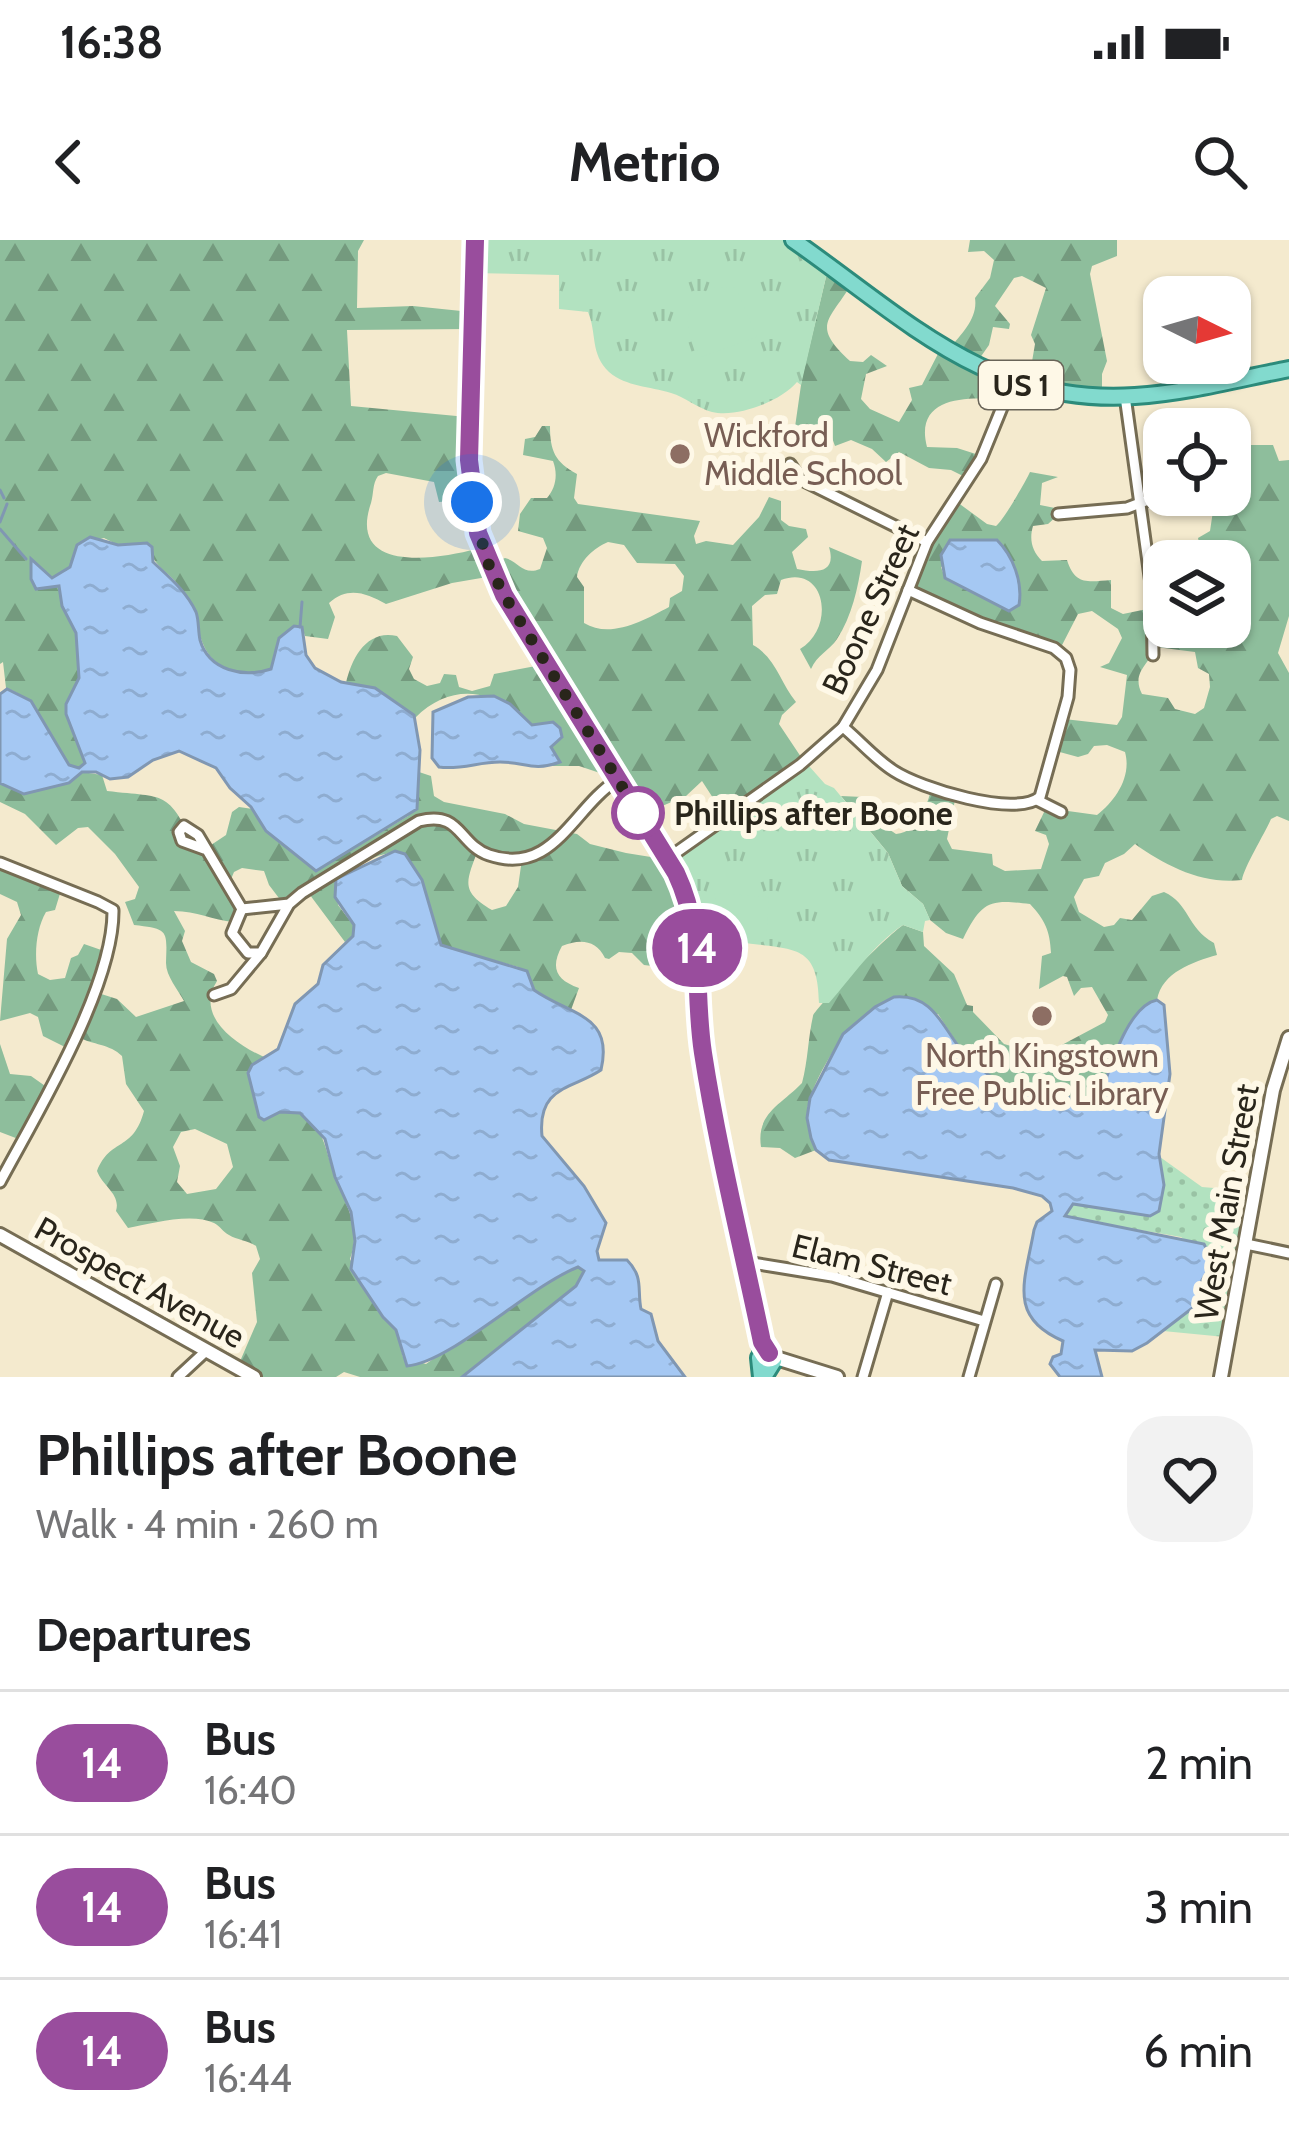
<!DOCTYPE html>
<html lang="en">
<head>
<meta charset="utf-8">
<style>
	:root { --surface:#fff; --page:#f2f2f2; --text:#202124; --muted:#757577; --line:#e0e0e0 }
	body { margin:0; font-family:Cabin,sans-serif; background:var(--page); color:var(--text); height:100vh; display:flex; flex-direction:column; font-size:45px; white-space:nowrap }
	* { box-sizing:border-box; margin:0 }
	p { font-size:39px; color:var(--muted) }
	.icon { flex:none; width:66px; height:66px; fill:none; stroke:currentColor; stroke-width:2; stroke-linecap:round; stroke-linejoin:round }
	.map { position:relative; height:1137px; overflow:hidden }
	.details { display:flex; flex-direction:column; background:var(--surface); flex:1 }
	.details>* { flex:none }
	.badge { padding:0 24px; border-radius:39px; font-size:42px; line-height:78px }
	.needle { width:78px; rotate:95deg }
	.buttons { position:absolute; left:1143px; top:36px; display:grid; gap:24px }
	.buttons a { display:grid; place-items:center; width:108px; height:108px; border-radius:24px; background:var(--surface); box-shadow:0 3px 9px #0004; font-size:60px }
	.you { position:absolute; width:60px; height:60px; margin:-30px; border:9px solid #fff; border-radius:50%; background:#1a73e8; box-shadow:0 0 0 18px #1a73e833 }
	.map>.badge { position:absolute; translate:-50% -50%; box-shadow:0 0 0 6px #fff }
	h2 { padding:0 36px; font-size:45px; line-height:108px }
	.round { display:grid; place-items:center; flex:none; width:126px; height:126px; border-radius:36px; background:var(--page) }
	.head { display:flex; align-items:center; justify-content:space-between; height:204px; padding:0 36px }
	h1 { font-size:57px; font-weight:800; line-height:90px }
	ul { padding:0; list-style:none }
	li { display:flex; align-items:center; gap:36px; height:144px; padding:0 36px; border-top:3px solid var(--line) }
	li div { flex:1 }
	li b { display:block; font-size:45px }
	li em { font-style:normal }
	li .badge { min-width:132px; font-weight:700; text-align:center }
	.status { display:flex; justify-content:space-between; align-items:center; height:84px; padding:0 60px; background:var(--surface); direction:ltr }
	.status svg { height:33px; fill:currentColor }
	header { display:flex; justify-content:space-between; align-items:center; height:156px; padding:0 36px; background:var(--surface); font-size:54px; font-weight:800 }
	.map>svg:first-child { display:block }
	.grass { fill:url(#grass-dots) }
	.forest { fill:url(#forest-firs); fill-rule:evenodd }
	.park { fill:url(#park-tufts) }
	.pitch { fill:#b2e2c0 }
	.water { fill:url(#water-ripples); stroke:#8097b2; stroke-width:3 }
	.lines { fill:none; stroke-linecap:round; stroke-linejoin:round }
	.stream { stroke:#8097b2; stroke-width:3 }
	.street-casing { stroke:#766d54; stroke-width:15 }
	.secondary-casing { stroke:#766d54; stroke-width:18 }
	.primary-casing { stroke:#2c8b7b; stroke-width:20 }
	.street { stroke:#fff; stroke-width:9 }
	.secondary { stroke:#fff; stroke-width:12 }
	.primary { stroke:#82dace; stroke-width:14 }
	.line-casing { stroke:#fff; stroke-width:27 }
	.line { stroke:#994d9d; stroke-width:18 }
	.walk { stroke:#29251b; stroke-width:12; stroke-dasharray:0 21.6 }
	.education-dot { fill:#8d6e63; stroke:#fef8e7; stroke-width:4.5 }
	.stop-dot { fill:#fff; stroke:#994d9d; stroke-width:6 }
	.labels { text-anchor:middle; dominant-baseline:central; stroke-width:12; stroke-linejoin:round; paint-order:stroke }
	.shield { fill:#fef8e7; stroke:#696458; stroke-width:3 }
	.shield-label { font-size:30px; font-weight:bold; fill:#29251b }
	.education-label { font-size:33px; fill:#785e54; stroke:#fef8e7; text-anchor:start }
	.street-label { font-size:33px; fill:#29251b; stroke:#fef8e7 }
	.stop-label { font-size:33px; font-weight:bold; fill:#29251b; stroke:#fef8e7; text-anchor:start }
</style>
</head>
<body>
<div class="status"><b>16:38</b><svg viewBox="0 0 49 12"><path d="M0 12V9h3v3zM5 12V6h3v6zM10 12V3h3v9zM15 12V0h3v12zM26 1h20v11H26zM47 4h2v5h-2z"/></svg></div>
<header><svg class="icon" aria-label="back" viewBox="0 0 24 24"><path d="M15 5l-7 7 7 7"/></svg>Metrio<svg class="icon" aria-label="search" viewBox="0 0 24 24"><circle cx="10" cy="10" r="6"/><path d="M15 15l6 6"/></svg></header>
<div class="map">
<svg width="1289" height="1137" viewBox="0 0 1289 1137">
	<defs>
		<pattern id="grass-dots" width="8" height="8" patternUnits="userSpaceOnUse" patternTransform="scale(3)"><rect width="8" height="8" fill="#b2e2c0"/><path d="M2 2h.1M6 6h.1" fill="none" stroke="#99c2a4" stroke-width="1.8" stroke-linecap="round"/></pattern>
		<pattern id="forest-firs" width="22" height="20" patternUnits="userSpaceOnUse" patternTransform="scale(3)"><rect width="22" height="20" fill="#8ebe9c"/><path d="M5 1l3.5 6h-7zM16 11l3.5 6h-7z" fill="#749a7e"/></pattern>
		<pattern id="park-tufts" width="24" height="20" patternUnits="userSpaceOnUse" patternTransform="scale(3)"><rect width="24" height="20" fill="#b2e2c0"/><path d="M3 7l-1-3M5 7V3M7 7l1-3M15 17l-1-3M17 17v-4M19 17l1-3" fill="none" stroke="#99c2a4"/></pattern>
		<pattern id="water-ripples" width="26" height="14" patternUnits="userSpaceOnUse" patternTransform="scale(3)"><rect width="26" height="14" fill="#a5c8f3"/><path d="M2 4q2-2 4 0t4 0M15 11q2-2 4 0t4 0" fill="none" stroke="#8eacd0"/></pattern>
	</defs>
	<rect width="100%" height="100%" fill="#f4eace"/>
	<polygon class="grass" points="1160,917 1202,947 1238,950 1244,1004 1225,1097 1163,1091 1195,1066 1202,1040 1213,1022 1181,997 1065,977 1073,964 1163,957"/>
	<g class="forest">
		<path d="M 0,0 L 364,0 L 358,11 L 357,68 L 413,66 L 471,72 L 470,89 L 347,90 L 351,166 L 467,177 L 467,260 L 439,262 L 434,242 L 386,233 L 378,236 C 372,245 374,253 371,263 C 347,333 435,320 476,309 L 483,327 L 505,318 C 518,321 523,336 540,329 L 547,308 L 543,298 L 518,291 L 520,274 L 531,258 L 547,258 C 556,248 558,234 553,221 L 523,215 L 525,199 L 535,197 L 542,186 L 550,186 C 550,211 555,222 577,234 L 574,258 L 578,264 L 700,281 L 694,296 L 696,304 L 706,301 L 733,305 L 759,277 L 769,257 L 781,261 L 781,280 L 789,286 L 806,289 L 808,297 L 792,312 L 797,329 C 816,333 837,334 829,307 L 862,321 C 858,348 852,376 837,399 C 829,411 817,415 811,429 L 800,409 C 836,388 826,323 781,340 L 777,354 L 765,355 L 752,366 L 753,405 C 776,418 780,442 796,462 L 782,475 L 779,484 L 801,517 L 724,575 L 702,541 L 686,556 L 643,574 L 604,527 L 600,533 L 579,526 L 551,526 L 559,522 L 551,507 L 553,482 L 532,485 C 496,450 453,440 415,478 L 375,448 L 346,443 C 352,416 368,389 397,396 L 413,417 L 409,429 L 414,439 L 427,446 L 440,443 L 444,434 L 456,435 L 459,447 L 472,451 L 490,446 L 494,434 L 541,425 L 487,337 L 452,343 L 386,364 C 366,353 348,346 329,363 L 335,377 L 328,399 L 305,396 L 302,387 L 279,398 L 271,429 C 258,433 247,434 234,430 C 191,420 204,375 181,348 C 166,329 156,330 147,304 L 118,305 L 104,298 L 77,305 L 70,327 L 52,338 L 32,320 L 31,339 L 36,349 L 59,345 L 62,366 L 76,393 L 79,438 L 66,464 L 66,474 L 85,523 L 79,528 L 69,525 C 47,499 41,459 6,448 L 3,422 L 0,424 ZM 608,302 L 624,305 L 637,323 L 675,324 L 684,336 L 682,351 L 670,358 L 669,367 C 643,381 610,399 584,383 L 584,347 L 577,337 C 579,321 594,308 608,302 Z"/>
		<path d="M 970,0 L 1117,0 L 1117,16 L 1092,26 L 1090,34 L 1107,121 L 1102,134 L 1102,156 L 1028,145 L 1035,104 L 1031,95 L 1046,48 L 1022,36 L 1014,38 L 995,66 L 1010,84 L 1009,89 L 993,87 L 989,105 L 975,125 L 1012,143 L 1002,168 L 991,159 C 958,157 915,161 927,207 L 957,208 L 979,215 L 969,239 L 951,230 L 929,228 L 899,212 L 886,222 L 872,209 L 851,200 L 835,206 L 831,195 L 823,190 L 793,201 L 802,138 L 826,37 L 832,29 L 852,43 C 830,81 810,84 850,121 L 863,122 L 871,115 L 887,126 L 866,134 L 861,159 L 870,169 L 899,182 L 912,160 L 909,148 L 922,145 L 941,108 L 950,108 C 962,93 978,78 975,58 L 990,38 L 994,20 L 984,11 L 968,12 Z"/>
		<path d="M 1236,205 L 1273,205 L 1279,221 L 1289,220 L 1289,376 L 1278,413 L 1289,433 L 1289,581 L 1277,576 L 1271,579 C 1264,595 1244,627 1242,640 C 1203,645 1166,626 1135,604 L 1124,614 L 1105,623 L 1099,636 L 1084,639 L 1074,657 L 1079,672 L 1104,687 L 1114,685 L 1120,678 L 1132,680 L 1152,656 L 1164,652 C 1190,664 1186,687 1214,703 L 1217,715 C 1193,722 1162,732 1157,760 C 1127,766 1109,831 1100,857 C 1068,870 1056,838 1020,858 L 965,815 L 938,774 L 858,781 C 840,794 808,850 807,872 C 807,885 811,898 816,910 L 795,918 L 780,908 L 761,907 C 756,873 781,865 802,843 C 808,821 808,798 813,776 C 816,767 887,696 903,685 L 923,692 L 924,706 L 954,734 L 967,765 L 973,766 L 973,772 L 1004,804 L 1043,815 L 1105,782 L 1108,775 L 1092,747 L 1081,748 L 1074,756 L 1067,737 L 1063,736 L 1039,749 L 1042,716 L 1051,713 C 1050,691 1045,680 1030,664 C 989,659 982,661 963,699 L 946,693 L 930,680 L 923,664 L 902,646 L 888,613 L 841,556 L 863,557 L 865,573 L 896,594 C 921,591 925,568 932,548 L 956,555 L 947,599 L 952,609 L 992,614 L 993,625 L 1005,631 L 1041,629 L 1049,604 L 1046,595 L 1035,591 L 1046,568 L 1097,575 C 1115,561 1132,537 1125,512 L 1107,505 L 1094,506 L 1088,514 L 1078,517 L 1056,511 L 1064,479 L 1117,485 L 1122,477 L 1127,435 L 1100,427 L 1109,423 L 1122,398 L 1118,389 L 1092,371 L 1078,374 L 1059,411 L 910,350 L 927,303 L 957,262 L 987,284 L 996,286 C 1003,281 1026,241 1030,232 L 1058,237 L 1042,243 L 1040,265 L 1055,268 L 1058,275 L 1048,284 L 1033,286 C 1029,300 1032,311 1042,321 L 1067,320 C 1075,345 1087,342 1111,340 L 1111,368 L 1123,374 L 1152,368 L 1154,360 L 1164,360 L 1164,387 L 1230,387 L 1230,321 L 1203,321 L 1198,298 L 1210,291 L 1213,271 L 1188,265 L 1185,255 L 1230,255 ZM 1002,304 L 1008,313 L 1009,371 L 945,338 L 941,327 ZM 1156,407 L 1195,412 L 1198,428 L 1209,434 L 1210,447 L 1204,468 L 1195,474 L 1175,469 L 1168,458 L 1142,454 C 1131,432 1149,425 1156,407 Z"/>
		<path d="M 82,532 L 102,535 L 107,551 C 168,558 166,550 195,605 L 205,609 L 226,595 L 232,572 L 239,567 L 253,569 L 266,591 L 316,631 L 408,576 L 418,559 L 419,532 L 431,536 L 434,556 L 444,562 L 505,574 L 524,584 L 577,594 L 590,604 L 626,613 L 657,618 L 665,614 L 698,709 L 661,710 L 652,726 L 644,725 L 632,713 L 619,712 L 609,719 L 605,718 C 596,699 579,699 562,706 C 550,728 556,740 579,748 L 571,770 L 534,750 L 518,727 L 441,705 L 422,640 L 405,614 C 382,608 355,627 336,639 L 338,665 L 354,686 L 353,696 L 345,702 L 307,651 L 285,666 L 269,645 L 264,631 L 242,628 L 234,632 L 226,651 L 240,670 L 234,682 C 212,680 197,671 174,671 L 185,691 L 182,701 L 191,722 L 214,734 L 217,741 C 195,775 233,803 264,817 L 252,825 L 256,868 L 264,879 L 280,872 L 300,873 C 323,887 324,904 332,928 C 342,960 363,984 350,1019 L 366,1053 L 396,1089 L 403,1117 L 426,1124 L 519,1059 L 578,1027 L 584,1030 L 576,1046 L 462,1137 L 360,1137 L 344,1132 L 336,1137 L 254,1137 L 238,1126 L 257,1082 L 252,1033 L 260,1019 L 256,1006 C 247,1000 237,1000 229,995 C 223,992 220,986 214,983 C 191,972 150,984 128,988 L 116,971 C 121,954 103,947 97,931 C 111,897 133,912 144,871 L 126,844 L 122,816 C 110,804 93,805 78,797 L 67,808 L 43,796 L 38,777 L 30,773 L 0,781 L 7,699 L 21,675 L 17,662 L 0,654 L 0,622 L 62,647 L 55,670 L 46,672 C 36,689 34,715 38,734 L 50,740 L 65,738 L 71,718 L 78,715 L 84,704 L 107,712 L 95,752 L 117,759 L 136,777 L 184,761 C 178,750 166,736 166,723 C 167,690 169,689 134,685 L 125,662 L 135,659 L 139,647 L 115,614 L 88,587 L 78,588 L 56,605 L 25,574 L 0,562 L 0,543 C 26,559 26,550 52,544 C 65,541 70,542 82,532 ZM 478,610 L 522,619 L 518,647 L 506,666 L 492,670 C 460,651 466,642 478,610 ZM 195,889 L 227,904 L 233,927 L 216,949 L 187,954 L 177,942 L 180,926 L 173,907 L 181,892 Z"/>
		<polygon points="0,804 10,834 31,836 48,848 21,900 0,892"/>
	</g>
	<g class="park">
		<path d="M 473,0 L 794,0 L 832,29 L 826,37 L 801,145 L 797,142 C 781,161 738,178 712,172 C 699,169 685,157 671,153 C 649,146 627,147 609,132 C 590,114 597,93 588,72 L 559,69 L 559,35 L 473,33 Z"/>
		<path d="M 801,517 L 825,544 L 834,548 L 888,613 L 902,646 L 923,664 L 930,680 L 925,681 L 923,692 L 903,685 C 873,705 854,735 829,763 L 819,763 C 818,705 796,710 746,703 L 739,709 L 738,723 L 731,715 L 699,717 L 669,618 Z"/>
	</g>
	<g class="pitch">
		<path d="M 712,47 L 736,48 L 757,97 L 701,117 C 682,89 682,66 712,47 Z"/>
		<polygon points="714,653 769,657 766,701 737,698 734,713 720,712 722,686"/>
	</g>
	<g class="water">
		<path d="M 90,297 L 118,305 L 147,303 L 152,307 L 153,322 C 170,338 186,351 196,372 C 199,380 198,391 200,400 C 209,431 244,438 271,429 L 279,398 L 294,386 L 302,387 L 306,415 L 315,428 L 341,442 L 375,448 L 414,475 L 420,510 L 417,569 L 316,631 L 266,591 L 251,567 L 230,548 L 216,528 L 179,511 L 153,520 L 128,537 L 110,539 L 96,532 L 82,532 L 69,543 L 24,554 L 0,543 L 0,454 L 7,449 L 31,461 L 69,525 L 79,528 L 85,523 L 66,474 L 66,464 L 79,438 L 76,393 L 62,366 L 59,346 L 36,349 L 31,339 L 31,319 L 52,338 L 70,327 L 77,305 Z"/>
		<path d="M 950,300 L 997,300 C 1013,316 1023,342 1019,365 L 1009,371 L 945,338 L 941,315 Z"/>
		<path d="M 494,456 L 510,464 L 532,485 L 553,482 L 560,488 L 562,497 L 551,507 L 560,522 C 532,532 526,522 500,522 C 478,522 461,530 439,527 L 432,518 L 433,472 L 468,457 Z"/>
		<path d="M 395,611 L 405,614 L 422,640 L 441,705 L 527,731 L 534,750 C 571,776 614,774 601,830 C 573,849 537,846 542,896 L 584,946 L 606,983 L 597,1011 L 599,1020 L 627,1020 C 644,1037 637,1050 641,1069 L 651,1074 L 658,1101 L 685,1137 L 462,1137 L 576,1046 L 584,1031 L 578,1027 C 528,1047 450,1123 407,1126 L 396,1090 L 383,1077 L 351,1029 L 355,1001 L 351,972 L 335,937 L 325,899 L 300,873 L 280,872 L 264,880 L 259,877 L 248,833 L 252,825 L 278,809 L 295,764 L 318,744 L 323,725 L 353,696 L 354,685 L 335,657 L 336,639 Z"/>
		<path d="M 894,757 C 939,753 944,797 972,822 C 987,835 1005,845 1020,858 L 1046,846 L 1074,860 L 1092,861 L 1100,857 C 1109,831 1127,766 1157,760 L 1164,765 L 1170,834 L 1159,914 L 1164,945 L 1159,971 L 1150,976 L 1073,964 L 1065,976 L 1204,1004 L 1213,1022 L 1202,1040 L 1195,1066 L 1147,1103 L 1132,1111 L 1095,1110 L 1102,1137 L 1060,1137 L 1050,1124 L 1053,1117 L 1061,1114 L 1063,1101 C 1007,1077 1025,1041 1034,990 L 1037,982 L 1052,971 L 1050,963 L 1042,956 L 1013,948 L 829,920 L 816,910 L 811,898 L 807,878 L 810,858 L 843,794 L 875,767 Z"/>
	</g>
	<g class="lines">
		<g class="stream">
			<polyline points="0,250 4,258"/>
			<polyline points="0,282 7,264"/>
			<polyline points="0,289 26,319"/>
			<polyline points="300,387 302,362"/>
		</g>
		<g class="street-casing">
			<g id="street">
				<polyline points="1125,156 1152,351 1153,415"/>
				<polyline points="790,224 800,239 927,302"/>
				<polyline points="1058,274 1127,268 1164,254"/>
				<path d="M 843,487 C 860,501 875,519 894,531 C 920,548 1015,578 1040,557 L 1068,457 L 1070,430 L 1066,418 L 1054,408 L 980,383 L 908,350"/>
				<polyline points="1037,560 1061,572"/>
				<polyline points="204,609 182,601 179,592 184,586 198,595 242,669"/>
				<polyline points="667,619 800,525 843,487 877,430 927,302 981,219 1012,143"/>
				<path d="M 0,623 L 98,662 L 113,670 C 114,746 37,873 0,942"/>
				<path d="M 289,664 L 242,669 L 232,693 L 248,713 L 261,713 L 289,664 L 302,653 L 419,581 C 461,570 458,604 489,615 C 553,637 573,568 617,540"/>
				<polyline points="214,755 231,749 261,713"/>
				<polyline points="1246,1004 1289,1013"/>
				<polyline points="746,1022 832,1036 984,1081"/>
				<polyline points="178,1137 206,1111"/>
				<polyline points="863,1137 888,1052"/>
				<polyline points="969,1137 996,1044"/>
			</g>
		</g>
		<g class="secondary-casing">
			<g id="secondary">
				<polyline points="0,995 254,1137"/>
				<polyline points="773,1117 837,1137"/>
				<polyline points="1221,1137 1273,850 1289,798"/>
			</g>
		</g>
		<g class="primary-casing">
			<g id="primary">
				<polyline points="475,0 469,220 478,293 504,354 676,633 695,683 703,811 762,1114"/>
				<path d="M 793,0 C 905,78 988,166 1135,156 C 1186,153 1238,139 1289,129"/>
				<polyline points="761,1137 759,1118 767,1113 774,1121 764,1137"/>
			</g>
		</g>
		<use href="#street" class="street"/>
		<use href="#secondary" class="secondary"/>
		<use href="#primary" class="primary"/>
	</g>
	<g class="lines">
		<g class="line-casing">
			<path id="line" d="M 475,0 L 469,220 L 478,293 L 504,355 L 676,633 C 705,695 693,748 703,813 C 718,910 742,1006 762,1102 L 769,1113"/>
		</g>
		<use href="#line" class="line"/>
		<polyline class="walk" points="472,262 487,321 504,355 642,579 638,573"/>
	</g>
	<g class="education-dot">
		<circle cx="680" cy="214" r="12"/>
		<circle cx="1042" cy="776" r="12"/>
	</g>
	<circle class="stop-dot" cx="638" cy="573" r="24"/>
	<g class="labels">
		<rect class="shield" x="979" y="121" width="84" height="48" rx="9"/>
		<g class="shield-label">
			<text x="1021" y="145">US 1</text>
		</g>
		<g class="education-label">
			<text x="704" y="195">Wickford<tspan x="704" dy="38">Middle School</tspan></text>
			<text x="1042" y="815" text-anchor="middle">North Kingstown<tspan x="1042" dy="38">Free Public Library</tspan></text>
		</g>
		<g class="street-label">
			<text transform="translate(870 369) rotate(-65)">Boone Street</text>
			<text transform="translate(1226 962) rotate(-80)">West Main Street</text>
			<text transform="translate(872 1024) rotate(14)">Elam Street</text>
			<text transform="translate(140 1042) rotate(29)">Prospect Avenue</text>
		</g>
		<g class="stop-label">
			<text x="674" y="573">Phillips after Boone</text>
		</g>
	</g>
</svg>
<div class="buttons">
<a><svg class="needle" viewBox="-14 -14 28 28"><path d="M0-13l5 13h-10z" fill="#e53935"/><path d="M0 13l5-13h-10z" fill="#757577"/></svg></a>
<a><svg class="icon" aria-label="locate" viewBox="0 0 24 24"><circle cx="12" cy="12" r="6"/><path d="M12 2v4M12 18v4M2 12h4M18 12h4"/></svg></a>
<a><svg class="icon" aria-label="layers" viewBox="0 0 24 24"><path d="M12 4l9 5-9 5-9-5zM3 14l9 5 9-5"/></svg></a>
</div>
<div class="you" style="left:472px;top:262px"></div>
<b class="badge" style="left:697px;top:708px;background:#994d9d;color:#fff">14</b>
</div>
<section class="details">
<div class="head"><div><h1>Phillips after Boone</h1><p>Walk · 4 min · 260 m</p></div><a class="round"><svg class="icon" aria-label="heart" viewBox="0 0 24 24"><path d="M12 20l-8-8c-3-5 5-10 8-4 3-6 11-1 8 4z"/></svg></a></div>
<h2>Departures</h2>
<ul>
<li><span class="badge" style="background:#994d9d;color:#fff">14</span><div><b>Bus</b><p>16:40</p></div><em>2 min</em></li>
<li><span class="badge" style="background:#994d9d;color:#fff">14</span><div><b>Bus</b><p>16:41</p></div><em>3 min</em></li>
<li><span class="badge" style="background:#994d9d;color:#fff">14</span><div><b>Bus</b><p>16:44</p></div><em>6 min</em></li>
</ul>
</section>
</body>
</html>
